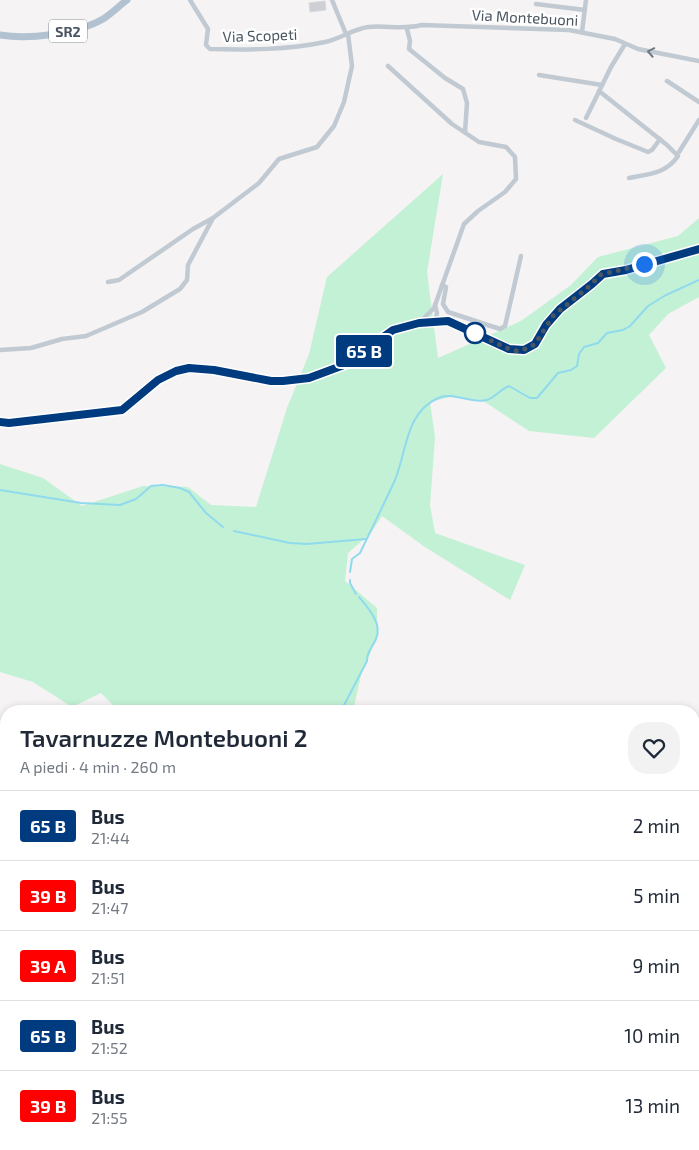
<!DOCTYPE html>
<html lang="it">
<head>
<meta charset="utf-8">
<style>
	:root { --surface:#fff; --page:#f2f2f3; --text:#1f2937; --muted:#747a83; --line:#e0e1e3 }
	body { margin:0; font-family:"Exo 2",sans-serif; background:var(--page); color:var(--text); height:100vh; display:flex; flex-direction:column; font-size:19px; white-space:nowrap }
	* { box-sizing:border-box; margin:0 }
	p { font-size:16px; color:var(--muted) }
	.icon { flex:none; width:28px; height:28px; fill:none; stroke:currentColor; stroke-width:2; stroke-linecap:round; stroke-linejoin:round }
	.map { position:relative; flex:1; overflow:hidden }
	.panel { position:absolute; left:0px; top:705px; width:700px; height:445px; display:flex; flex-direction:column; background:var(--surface); border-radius:20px 20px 0 0; box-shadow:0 2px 8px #0003 }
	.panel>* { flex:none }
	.badge { padding:0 10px; border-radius:4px; font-size:18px; line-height:32px }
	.you { position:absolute; width:25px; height:25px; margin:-12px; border:4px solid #fff; border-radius:50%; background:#1a73e8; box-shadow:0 0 0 8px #1a73e833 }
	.map>.badge { position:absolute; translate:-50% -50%; box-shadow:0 0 0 2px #fff }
	.round { display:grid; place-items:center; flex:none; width:52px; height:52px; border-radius:20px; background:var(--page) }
	.overview { display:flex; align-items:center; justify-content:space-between; height:85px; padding:0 20px }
	h1 { font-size:24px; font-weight:600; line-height:38px }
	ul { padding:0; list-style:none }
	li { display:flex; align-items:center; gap:15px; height:70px; padding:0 20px; border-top:1px solid var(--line) }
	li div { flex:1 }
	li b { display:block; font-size:19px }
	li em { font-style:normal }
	li .badge { min-width:55px; font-weight:700; text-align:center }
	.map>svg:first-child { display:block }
	.green { fill:#c3f1d5 }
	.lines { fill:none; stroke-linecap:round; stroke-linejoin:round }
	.stream { stroke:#90daee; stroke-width:2 }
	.building { fill:#cdcfd5; stroke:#d7d9de }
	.street { stroke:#c1cad2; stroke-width:4.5 }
	.secondary { stroke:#c1cbd6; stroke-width:6 }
	.primary { stroke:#b3c2d1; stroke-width:7 }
	.oneway { stroke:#6e7983 }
	.line-casing { stroke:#fff; stroke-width:11 }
	.line { stroke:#003b80; stroke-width:8 }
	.walk { stroke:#4a5661; stroke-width:5; stroke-dasharray:0 9 }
	.stop-dot { fill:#fff; stroke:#003b80; stroke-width:2.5 }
	.labels { text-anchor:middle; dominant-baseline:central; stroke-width:5; stroke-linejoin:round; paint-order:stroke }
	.shield { fill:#fff; stroke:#808990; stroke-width:1 }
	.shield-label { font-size:14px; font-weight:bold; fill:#4a5661 }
	.street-label { font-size:15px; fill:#4a5661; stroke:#fff }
</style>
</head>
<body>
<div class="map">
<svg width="699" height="1150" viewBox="0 0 699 1150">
	<rect width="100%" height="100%" fill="#f5f3f3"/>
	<g class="green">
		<polygon points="443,174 427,272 438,358 521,321 571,285 598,257 678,236 699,218 699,297 668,314 649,335 666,368 594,438 529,431 482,400 450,397 430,402 435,437 430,505 435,533 525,565 510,600 425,547 382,516 371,533 348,553 345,581 377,608 377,638 362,671 353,711 119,711 101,693 72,707 33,682 0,672 0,464 43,478 82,506 143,486 188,487 211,505 256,507 287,408 309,354 327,277"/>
		<polygon points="6,849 6,1144 131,1144 129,1150 0,1150 0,850"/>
	</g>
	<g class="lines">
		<g class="stream">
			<polyline points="0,490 81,503 120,505 136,499 151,486 163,485 180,488 189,492 206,513 223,527"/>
			<polyline points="234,531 290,543 307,544 366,539"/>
			<path d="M 350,572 L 352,559 L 360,553 C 372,528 384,504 395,480 C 407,451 405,413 438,398 C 453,391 470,404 487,400 C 494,398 501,389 509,386 L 530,398 L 537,398 L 558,373 L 571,370 L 577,366 L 579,354 L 584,347 L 598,343 L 607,333 L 623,330 L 630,326 L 648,306 L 666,295 L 699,280"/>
			<polyline points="350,580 350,583 356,594"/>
			<path d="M 341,711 L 367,661 C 367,651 372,648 376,639 C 383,624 368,608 359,597"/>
			<polyline points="27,1144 33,1150"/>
			<polyline points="493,1144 495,1150"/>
			<polyline points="3,1150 6,1143"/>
		</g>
	</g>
	<polygon class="building" points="325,1 326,10 310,12 309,3"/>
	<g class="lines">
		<g class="street">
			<path d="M 190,0 L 208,29 L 206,45 L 210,49 C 248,50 287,50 325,42 C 340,39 353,29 368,27 C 387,25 402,30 422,25 L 569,30 L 615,39 L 638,49 L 699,61"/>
			<polyline points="332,0 346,34"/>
			<polyline points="536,4 585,10"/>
			<polyline points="407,29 410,41 409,49 445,78 463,89 467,103 465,132"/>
			<polyline points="582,32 586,0"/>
			<polyline points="388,66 452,124 479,142 506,147 515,157 516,179 505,192 478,211 464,224 434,308 420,322"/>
			<polyline points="539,75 602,85"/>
			<polyline points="667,81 699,102"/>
			<path d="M 599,91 L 667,145 L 678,156 C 666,174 648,174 629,178"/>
			<polyline points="586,118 611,67 625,44"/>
			<polyline points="575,120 616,139 648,152 652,150 660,139"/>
			<polyline points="679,152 699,120"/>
			<polyline points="108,282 119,280 193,229 213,218"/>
			<polyline points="442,285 446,287 443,304 448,312 500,329 505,326 521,256"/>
			<polyline points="435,321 437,313 435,305"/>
			<polyline points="0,350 31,348 62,339 86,336 142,312 180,289 187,280 188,265 213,218 259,183 279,159 317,147 334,126 344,102 352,66 348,34"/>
			<polyline points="694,820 699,818"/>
			<polyline points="694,890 699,881"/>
			<polyline points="563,1144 567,1150"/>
		</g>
		<polyline class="secondary" points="0,422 9,423 115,412 133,402 158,380 176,371 189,368 214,370 271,381 290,381 309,378 343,365 393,330 419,323 448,321 509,349 524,350 535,344 546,325 560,309 593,284 603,274 627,270 699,249"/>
		<path class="primary" d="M 0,35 C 28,40 77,34 103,19 C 111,14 119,6 127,0"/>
	</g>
	<defs><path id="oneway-chevron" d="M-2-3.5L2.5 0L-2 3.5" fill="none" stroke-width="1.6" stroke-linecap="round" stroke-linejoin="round" transform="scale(1.25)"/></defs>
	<use class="oneway" href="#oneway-chevron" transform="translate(651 52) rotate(-169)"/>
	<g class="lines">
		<g class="line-casing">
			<polyline id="line" points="0,422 9,423 122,410 158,380 176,371 189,368 214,370 271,381 283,381 309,378 344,365 393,330 419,323 448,321 509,349 524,350 535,344 546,325 560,309 592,284 603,274 626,270 699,249"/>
		</g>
		<use href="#line" class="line"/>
		<polyline class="walk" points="475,333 509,349 517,351 529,348 535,344 553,316 592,284 600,275 644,264"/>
	</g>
	<circle class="stop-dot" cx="475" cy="333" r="10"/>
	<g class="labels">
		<rect class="shield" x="49" y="19.5" width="38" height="23" rx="4"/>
		<g class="shield-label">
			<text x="68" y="31">SR2</text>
		</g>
		<g class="street-label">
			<text transform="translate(525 17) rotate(3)">Via Montebuoni</text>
			<text transform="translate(260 35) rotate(-2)">Via Scopeti</text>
		</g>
	</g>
</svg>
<div class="you" style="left:644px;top:264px"></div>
<b class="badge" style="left:364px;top:351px;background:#003b80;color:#fff">65 B</b>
<section class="panel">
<div class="overview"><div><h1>Tavarnuzze Montebuoni 2</h1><p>A piedi · 4 min · 260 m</p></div><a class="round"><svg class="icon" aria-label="heart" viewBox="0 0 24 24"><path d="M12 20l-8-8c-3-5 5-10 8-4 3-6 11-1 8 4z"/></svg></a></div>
<ul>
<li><span class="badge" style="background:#003b80;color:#fff">65 B</span><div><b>Bus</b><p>21:44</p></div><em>2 min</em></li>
<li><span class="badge" style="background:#f00;color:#fff">39 B</span><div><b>Bus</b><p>21:47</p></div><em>5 min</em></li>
<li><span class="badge" style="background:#f00;color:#fff">39 A</span><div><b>Bus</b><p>21:51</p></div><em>9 min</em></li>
<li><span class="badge" style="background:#003b80;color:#fff">65 B</span><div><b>Bus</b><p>21:52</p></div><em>10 min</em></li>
<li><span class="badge" style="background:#f00;color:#fff">39 B</span><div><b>Bus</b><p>21:55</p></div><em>13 min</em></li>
</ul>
</section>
</div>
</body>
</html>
